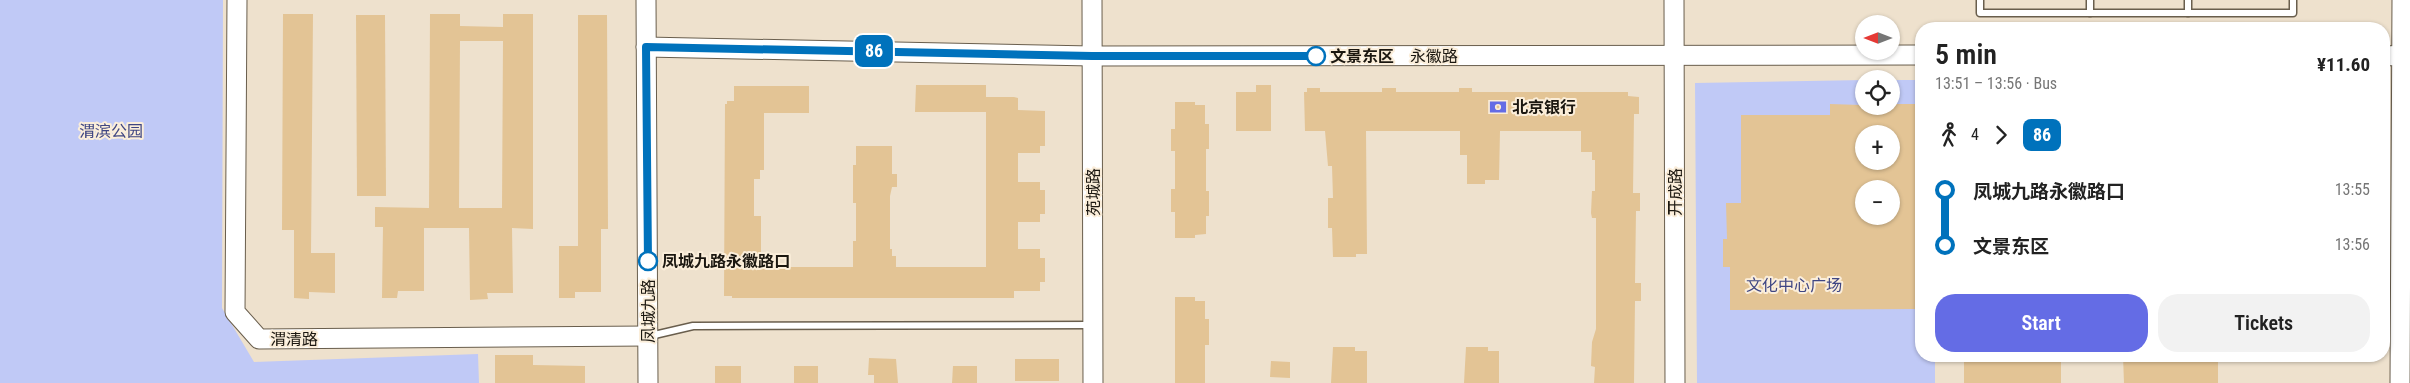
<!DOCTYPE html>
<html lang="en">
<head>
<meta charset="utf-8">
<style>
	:root { --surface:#fff; --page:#f2f2f2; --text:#222; --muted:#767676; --accent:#646ce5 }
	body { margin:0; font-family:"Roboto Condensed","Noto Sans SC",sans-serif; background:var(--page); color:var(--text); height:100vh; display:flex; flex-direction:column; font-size:19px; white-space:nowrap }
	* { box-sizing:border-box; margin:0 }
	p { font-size:16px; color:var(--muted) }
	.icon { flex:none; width:28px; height:28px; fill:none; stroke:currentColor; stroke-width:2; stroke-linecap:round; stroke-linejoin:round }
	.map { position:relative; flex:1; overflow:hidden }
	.details { position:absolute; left:1915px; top:22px; width:475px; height:340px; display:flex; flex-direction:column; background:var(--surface); border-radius:20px; box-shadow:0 1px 4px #0004 }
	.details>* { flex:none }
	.badge { padding:0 10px; border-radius:8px; font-size:18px; line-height:32px }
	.needle { width:32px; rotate:270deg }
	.tools { position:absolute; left:1855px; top:15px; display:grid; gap:10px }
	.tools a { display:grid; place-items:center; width:45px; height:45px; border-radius:50%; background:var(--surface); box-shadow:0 1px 4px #0004; font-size:25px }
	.map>.badge { position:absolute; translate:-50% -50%; box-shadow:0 0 0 2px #fff }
	.legs { display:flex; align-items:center; gap:8px; height:55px; padding:0 20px; font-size:16px }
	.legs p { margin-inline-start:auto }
	.headline { display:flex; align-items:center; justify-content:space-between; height:85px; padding:0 20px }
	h1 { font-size:28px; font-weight:600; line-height:38px }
	.action { display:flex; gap:10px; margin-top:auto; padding:10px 20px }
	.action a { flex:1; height:58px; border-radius:20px; background:var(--accent); color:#fff; font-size:20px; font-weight:600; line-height:58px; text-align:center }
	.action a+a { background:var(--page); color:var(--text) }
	ul { padding:0 20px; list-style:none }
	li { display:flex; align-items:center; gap:18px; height:55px; font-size:19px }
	li i { display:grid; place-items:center; width:8px; height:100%; margin:0 6px; background:currentColor }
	li i::after { content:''; width:12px; height:12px; margin:-6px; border:4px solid; border-radius:50%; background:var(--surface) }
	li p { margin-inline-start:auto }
	li:first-child i { background:linear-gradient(#0000 50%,currentColor 0) }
	li:last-child i { background:linear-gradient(currentColor 50%,#0000 0) }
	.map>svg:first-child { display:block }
	.green { fill:#c0c9f6; fill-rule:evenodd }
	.building { fill:#e3c495; fill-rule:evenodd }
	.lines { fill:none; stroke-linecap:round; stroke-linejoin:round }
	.lane-casing { stroke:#695e4d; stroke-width:9 }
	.secondary-casing { stroke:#695e4d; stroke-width:21 }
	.lane { stroke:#fff; stroke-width:6 }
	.secondary { stroke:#fff; stroke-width:19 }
	.line-1-casing { stroke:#fff; stroke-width:11 }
	.line-1 { stroke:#0072bc; stroke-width:8 }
	.stop-1-dot { fill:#fff; stroke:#0072bc; stroke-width:2.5 }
	.labels { text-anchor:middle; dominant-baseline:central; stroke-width:4; stroke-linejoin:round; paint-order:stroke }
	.stop-label { font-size:16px; font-weight:bold; fill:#1b1710; stroke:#fbeeda; text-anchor:start }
	.street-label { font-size:16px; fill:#1b1710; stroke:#fbeeda }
	.poi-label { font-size:16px; font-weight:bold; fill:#1b1710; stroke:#fbeeda; text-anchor:start }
	.park-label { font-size:16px; fill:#3f4683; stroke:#fbeeda }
</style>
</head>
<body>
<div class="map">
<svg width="2410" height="383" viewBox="0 0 2410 383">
	<rect width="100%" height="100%" fill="#eee1cd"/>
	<g class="green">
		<polygon points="0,0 223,0 222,308 254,362 478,354 479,383 0,383"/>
		<path d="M 1864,80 L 1864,106 L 1891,106 L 1891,80 L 1921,80 L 1921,356 L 1935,356 L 1935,383 L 1697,383 L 1695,83 ZM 1864,134 L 1891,134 L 1891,161 L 1864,161 ZM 1864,189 L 1891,189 L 1891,216 L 1864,216 Z"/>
	</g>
	<g class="building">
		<polygon points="283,14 313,14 311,253 335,253 335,293 309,292 309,299 294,298 294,230 282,230"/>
		<path d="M 430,14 L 460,14 L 460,26 L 503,27 L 503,14 L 533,14 L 533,229 L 512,228 L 513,293 L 487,293 L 488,299 L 470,300 L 469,228 L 424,228 L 424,291 L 398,291 L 397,298 L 382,298 L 383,227 L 375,227 L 375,207 L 429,208 ZM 460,41 L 503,41 L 502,208 L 459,208 Z"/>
		<polygon points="356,15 385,15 386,196 357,196"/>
		<polygon points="578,15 607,15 608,229 601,229 601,292 575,292 575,298 559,298 559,246 578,246"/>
		<polygon points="916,85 986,85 986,97 1014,97 1018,98 1018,110 1045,111 1045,146 1040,146 1040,153 1018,153 1018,182 1040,182 1040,190 1045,190 1045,214 1040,214 1040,222 1018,222 1018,249 1040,249 1040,258 1045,258 1045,282 1040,282 1040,291 1014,291 1014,298 732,298 732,296 724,296 725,104 727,104 727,101 734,101 734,86 809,86 809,113 764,113 764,170 760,170 760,179 754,179 754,216 761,216 761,257 764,257 764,267 853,267 853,241 856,241 856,203 853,203 853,165 856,165 856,146 892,146 892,174 897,174 897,187 892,187 890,196 890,249 892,249 892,256 896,256 896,267 986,267 986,112 915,112"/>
		<polygon points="1256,85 1271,85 1271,131 1236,131 1236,92 1256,92"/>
		<polygon points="1307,88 1320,88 1320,92 1382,92 1382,88 1396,88 1396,92 1459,92 1459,88 1472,88 1472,92 1628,92 1628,96 1639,97 1639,114 1634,114 1633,193 1640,193 1640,211 1636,211 1635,283 1641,283 1641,301 1635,301 1634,383 1594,383 1595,367 1591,366 1592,342 1596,329 1596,218 1592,218 1591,213 1592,191 1595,191 1595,160 1592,160 1592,152 1581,152 1581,131 1500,131 1499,180 1485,180 1485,184 1467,184 1467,155 1460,155 1460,131 1366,131 1367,254 1356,254 1356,257 1333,257 1332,228 1328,228 1328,198 1333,198 1332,166 1328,166 1325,131 1305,131 1304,92 1307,92"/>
		<polygon points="1175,102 1195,102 1195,105 1205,105 1205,124 1209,124 1209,149 1206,149 1206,191 1209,191 1209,216 1206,216 1206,234 1195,235 1195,238 1175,238 1175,212 1171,212 1171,189 1175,189 1175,151 1171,151 1171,129 1175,129"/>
		<path d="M 1830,104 L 1891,106 L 1891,104 L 1915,104 L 1915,113 L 1921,113 L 1921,177 L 1915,177 L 1916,288 L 1921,288 L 1921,306 L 1915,306 L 1915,309 L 1730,310 L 1730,267 L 1723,267 L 1723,239 L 1727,239 L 1726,203 L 1741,203 L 1741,115 L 1830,115 ZM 1864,134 L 1891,134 L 1891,161 L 1864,161 ZM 1864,189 L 1891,189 L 1891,216 L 1864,216 Z"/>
		<polygon points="1175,297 1195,297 1195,301 1205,301 1205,319 1209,319 1209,345 1205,345 1205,383 1175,383"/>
		<polygon points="1333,347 1355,347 1355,351 1367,351 1367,383 1331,383"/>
		<polygon points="1466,347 1488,347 1488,351 1499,351 1499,383 1464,383"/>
		<polygon points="495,355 533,355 533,365 585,366 585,383 495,383"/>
		<rect x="1964" y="356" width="97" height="27"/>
		<polygon points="2123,356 2218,356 2218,383 2124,383"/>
		<polygon points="869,358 896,359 898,383 874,383 874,375 868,375"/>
		<rect x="1015" y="359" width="44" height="22"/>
		<polygon points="1271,361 1290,362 1290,378 1270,377"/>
		<rect x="715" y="366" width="26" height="17"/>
		<rect x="794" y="366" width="24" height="17"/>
		<polygon points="953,366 977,366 977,383 952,383"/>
	</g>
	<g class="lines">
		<g class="lane-casing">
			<g id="lane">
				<polyline points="1980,0 1980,13 2293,13 2293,0"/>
				<polyline points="2090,0 2090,13"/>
				<polyline points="2188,0 2188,13"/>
				<polyline points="650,336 693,326 1092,325"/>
			</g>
		</g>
		<g class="secondary-casing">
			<g id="secondary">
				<polyline points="237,0 235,312 259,339 648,336"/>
				<polyline points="646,0 648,383"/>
				<polyline points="1092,0 1093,383"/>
				<polyline points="1674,0 1675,383"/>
				<polyline points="646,47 1092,56 1921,55"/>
				<polyline points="2384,56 2410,55"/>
				<polyline points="2400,383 2402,0"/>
			</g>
		</g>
		<use href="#lane" class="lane"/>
		<use href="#secondary" class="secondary"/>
	</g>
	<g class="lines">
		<g class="line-1-casing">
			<polyline id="line-1" points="648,261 646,47 1092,56 1316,56"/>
		</g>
		<use href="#line-1" class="line-1"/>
	</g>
	<defs>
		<g id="bank-bare" transform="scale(1.35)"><path d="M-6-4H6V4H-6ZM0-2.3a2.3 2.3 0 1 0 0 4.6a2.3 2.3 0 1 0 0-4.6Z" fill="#646ce5" stroke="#fbeeda" stroke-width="2.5" paint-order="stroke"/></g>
	</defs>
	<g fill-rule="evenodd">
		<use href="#bank-bare" x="1498" y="107"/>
	</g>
	<g class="stop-1-dot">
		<circle cx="1316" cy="56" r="9"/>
		<circle cx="648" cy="261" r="9"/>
	</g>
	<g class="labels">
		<g class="stop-label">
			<text x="1330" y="56">文景东区</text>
			<text x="662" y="261">凤城九路永徽路口</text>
		</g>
		<g class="street-label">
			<text x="1434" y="56">永徽路</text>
			<text transform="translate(1093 192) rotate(-90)">苑城路</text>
			<text transform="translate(1675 192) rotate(-90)">开成路</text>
			<text transform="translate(648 311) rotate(-90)">凤城九路</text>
			<text x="294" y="339">渭清路</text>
		</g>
		<g class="poi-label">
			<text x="1512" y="107">北京银行</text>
		</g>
		<g class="park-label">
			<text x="111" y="131">渭滨公园</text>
			<text x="1794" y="285">文化中心广场</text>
		</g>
	</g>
</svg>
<div class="tools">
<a><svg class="needle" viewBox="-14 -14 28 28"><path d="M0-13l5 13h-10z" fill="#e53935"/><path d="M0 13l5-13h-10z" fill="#767676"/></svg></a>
<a><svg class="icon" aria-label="locate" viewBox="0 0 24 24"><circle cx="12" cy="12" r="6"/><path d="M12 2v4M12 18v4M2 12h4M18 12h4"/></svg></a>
<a>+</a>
<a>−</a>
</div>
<b class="badge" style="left:874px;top:51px;background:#0072bc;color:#fff">86</b>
<section class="details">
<div class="headline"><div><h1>5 min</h1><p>13:51 – 13:56 · Bus</p></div><b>¥11.60</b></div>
<div class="legs"><svg class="icon" aria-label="walk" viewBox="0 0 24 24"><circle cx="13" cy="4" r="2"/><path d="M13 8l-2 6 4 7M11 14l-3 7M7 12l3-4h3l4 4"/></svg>4<svg class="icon" aria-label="forward" viewBox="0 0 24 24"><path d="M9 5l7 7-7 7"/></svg><b class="badge" style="background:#0072bc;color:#fff">86</b></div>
<ul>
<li><i style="color:#0072bc"></i><b>凤城九路永徽路口</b><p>13:55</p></li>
<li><i style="color:#0072bc"></i><b>文景东区</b><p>13:56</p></li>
</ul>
<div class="action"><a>Start</a><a>Tickets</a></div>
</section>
</div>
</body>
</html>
